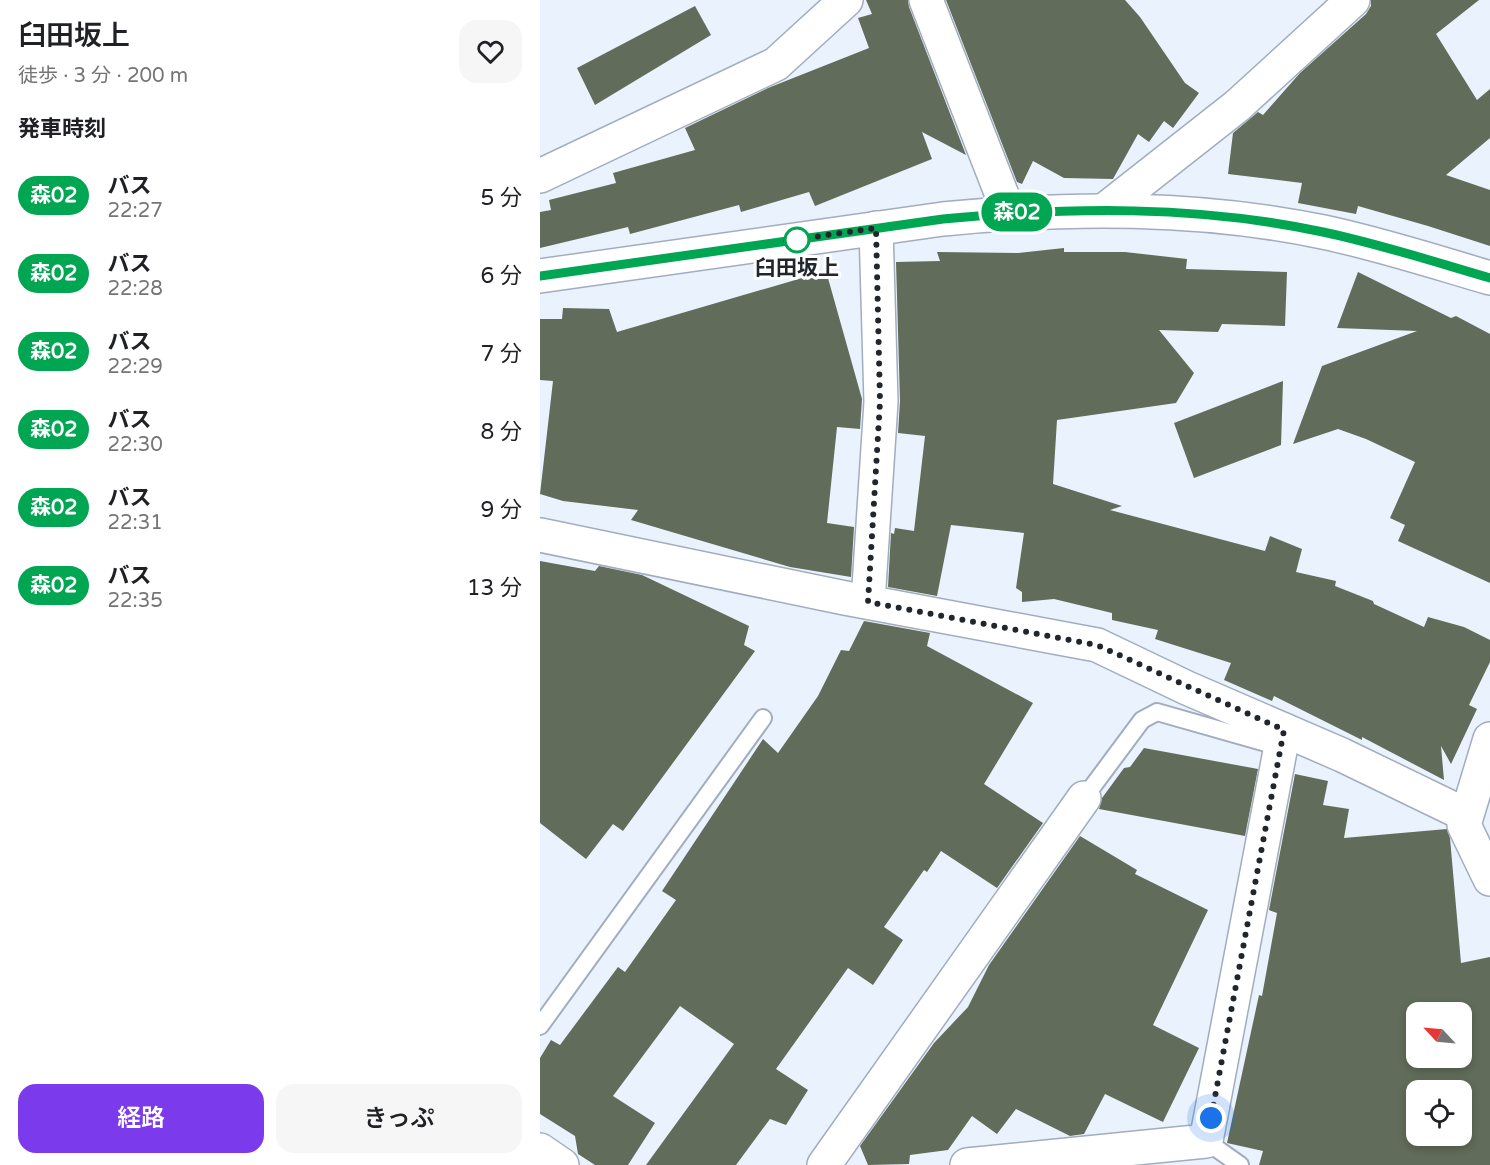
<!DOCTYPE html>
<html lang="ja">
<head>
<meta charset="utf-8">
<style>
	:root { --surface:#fff; --page:#f6f6f6; --text:#202124; --muted:#757577; --accent:#7c3aed }
	body { margin:0; font-family:"Varela Round","Noto Sans JP",sans-serif; background:var(--page); color:var(--text); height:100vh; display:flex; flex-direction:column; font-size:22px; white-space:nowrap }
	* { box-sizing:border-box; margin:0 }
	p { font-size:20px; color:var(--muted) }
	.icon { flex:none; width:33px; height:33px; fill:none; stroke:currentColor; stroke-width:2; stroke-linecap:round; stroke-linejoin:round }
	.map { position:relative; flex:1; overflow:hidden }
	.details { display:flex; flex-direction:column; background:var(--surface); width:540px }
	.details>* { flex:none }
	.badge { padding:0 12px; border-radius:20px; font-size:21px; line-height:39px }
	.needle { width:39px; rotate:296deg }
	.controls { position:absolute; left:866px; top:1002px; display:grid; gap:12px }
	.controls a { display:grid; place-items:center; width:66px; height:66px; border-radius:12px; background:var(--surface); box-shadow:0 3px 9px #0003; font-size:30px }
	.you { position:absolute; width:30px; height:30px; margin:-15px; border:4px solid #fff; border-radius:50%; background:#1a73e8; box-shadow:0 0 0 9px #1a73e833 }
	.map>.badge { position:absolute; translate:-50% -50%; box-shadow:0 0 0 3px #fff }
	h2 { padding:0 18px; font-size:22px; line-height:54px }
	.round { display:grid; place-items:center; flex:none; width:63px; height:63px; border-radius:18px; background:var(--page) }
	.overview { display:flex; align-items:center; justify-content:space-between; height:102px; padding:0 18px }
	h1 { font-size:28px; font-weight:600; line-height:45px }
	.cta { display:flex; gap:12px; margin-top:auto; padding:12px 18px }
	.cta a { flex:1; height:69px; border-radius:18px; background:var(--accent); color:#fff; font-size:24px; font-weight:600; line-height:69px; text-align:center }
	.cta a+a { background:var(--page); color:var(--text) }
	ul { padding:0; list-style:none }
	li { display:flex; align-items:center; gap:18px; height:78px; padding:0 18px }
	li div { flex:1 }
	li b { display:block; font-size:22px }
	li em { font-style:normal }
	li .badge { min-width:66px; font-weight:700; text-align:center }
	main { display:flex; flex:1; min-height:0 }
	.map>svg:first-child { display:block }
	.building { fill:#626c5a; fill-rule:evenodd }
	.lines { fill:none; stroke-linecap:round; stroke-linejoin:round }
	.service-casing { stroke:#a1adbf; stroke-width:20 }
	.minor-casing { stroke:#a1adbf; stroke-width:36 }
	.tertiary-casing { stroke:#a1adbf; stroke-width:36 }
	.service { stroke:#fff; stroke-width:16 }
	.minor { stroke:#fff; stroke-width:33 }
	.tertiary { stroke:#fff; stroke-width:33 }
	.line-casing { stroke:#fff; stroke-width:14 }
	.line { stroke:#00a651; stroke-width:9 }
	.walk { stroke:#21262c; stroke-width:6; stroke-dasharray:0 10.8 }
	.stop-dot { fill:#fff; stroke:#00a651; stroke-width:3 }
	.labels { text-anchor:middle; dominant-baseline:central; stroke-width:6; stroke-linejoin:round; paint-order:stroke }
	.stop-label { font-size:21px; font-weight:bold; fill:#21262c; stroke:#fefefe }
</style>
</head>
<body>
<main>
<section class="details">
<div class="overview"><div><h1>臼田坂上</h1><p>徒歩 · 3 分 · 200 m</p></div><a class="round"><svg class="icon" aria-label="heart" viewBox="0 0 24 24"><path d="M12 20l-8-8c-3-5 5-10 8-4 3-6 11-1 8 4z"/></svg></a></div>
<h2>発車時刻</h2>
<ul>
<li><span class="badge" style="background:#00a651;color:#fff">森02</span><div><b>バス</b><p>22:27</p></div><em>5 分</em></li>
<li><span class="badge" style="background:#00a651;color:#fff">森02</span><div><b>バス</b><p>22:28</p></div><em>6 分</em></li>
<li><span class="badge" style="background:#00a651;color:#fff">森02</span><div><b>バス</b><p>22:29</p></div><em>7 分</em></li>
<li><span class="badge" style="background:#00a651;color:#fff">森02</span><div><b>バス</b><p>22:30</p></div><em>8 分</em></li>
<li><span class="badge" style="background:#00a651;color:#fff">森02</span><div><b>バス</b><p>22:31</p></div><em>9 分</em></li>
<li><span class="badge" style="background:#00a651;color:#fff">森02</span><div><b>バス</b><p>22:35</p></div><em>13 分</em></li>
</ul>
<div class="cta"><a>経路</a><a>きっぷ</a></div>
</section>
<div class="map">
<svg width="950" height="1165" viewBox="0 0 950 1165">
	<rect width="100%" height="100%" fill="#eaf2fd"/>
	<g class="building">
		<polygon points="326,0 368,0 369,7 426,155 382,132 392,159 275,206 269,192 201,212 199,205 90,234 88,227 0,248 0,212 11,210 9,200 76,183 73,173 155,150 145,128 228,88 329,48 318,18 332,14"/>
		<polygon points="406,0 585,0 600,17 645,83 659,93 633,128 624,121 609,142 598,134 573,179 524,178 493,161 482,184 477,182"/>
		<polygon points="831,0 939,0 896,34 937,100 950,89 950,138 906,175 950,190 950,246 888,226 818,206 816,214 758,203 762,183 688,174 693,133 718,112 723,115 760,73 826,14 831,6"/>
		<polygon points="155,6 171,35 55,105 37,68"/>
		<polygon points="524,248 524,252 585,252 647,259 646,269 747,272 745,326 682,324 678,332 619,330 654,373 636,403 517,420 513,484 582,506 570,510 725,551 730,536 762,549 756,572 796,581 795,586 833,601 834,604 884,627 888,617 924,627 950,640 950,662 929,705 937,709 911,764 901,746 904,780 822,737 822,740 734,696 732,701 684,680 691,663 615,639 618,630 572,620 572,613 514,599 482,602 482,592 476,588 484,533 411,525 397,596 348,587 351,533 354,534 355,528 374,531 385,436 358,433 360,401 356,262 400,261 397,252 478,253"/>
		<polygon points="286,271 322,399 320,429 297,427 287,523 314,527 311,577 250,567 91,520 98,510 23,501 0,494 13,381 0,380 0,319 22,319 23,308 69,309 77,332"/>
		<polygon points="818,272 911,318 916,316 950,334 950,583 858,541 865,525 850,518 875,462 826,439 798,429 753,444 782,366 877,331 797,328"/>
		<polygon points="743,381 741,445 654,478 634,423"/>
		<polygon points="0,561 55,571 59,566 102,575 209,626 204,645 215,651 83,831 73,824 46,859 0,823"/>
		<polygon points="324,621 390,633 387,646 493,703 444,784 503,823 457,888 401,851 387,872 384,870 344,927 363,940 333,985 308,968 236,1069 268,1090 246,1125 230,1119 196,1165 106,1165 194,1044 140,1006 73,1096 115,1123 88,1165 55,1165 38,1154 35,1136 0,1114 0,1058 11,1040 20,1045 78,967 85,972 136,900 122,891 223,739 238,753 278,696 301,650 309,651"/>
		<polygon points="604,748 718,769 705,836 559,809 562,798 584,768 590,767"/>
		<path d="M 755,774 L 788,781 L 783,805 L 809,809 L 804,838 L 907,829 L 910,838 L 921,963 L 950,957 L 950,1165 L 719,1165 L 723,1151 L 687,1143 L 719,995 L 722,996 L 737,913 L 729,910 ZM 876,1012 L 921,1012 L 921,1058 L 876,1058 ZM 876,1090 L 921,1090 L 921,1136 L 876,1136 Z"/>
		<polygon points="540,836 597,870 595,874 668,910 613,1025 659,1048 623,1122 565,1094 544,1134 530,1136 476,1109 457,1134 432,1116 408,1150 370,1155 369,1164 328,1165 320,1146 394,1043 428,1007 449,965"/>
	</g>
	<g class="lines">
		<g class="service-casing">
			<g id="service">
				<polyline points="544,798 602,720 617,712 740,747"/>
				<polyline points="0,1026 223,718"/>
				<polyline points="666,1141 700,1165"/>
			</g>
		</g>
		<g class="minor-casing">
			<g id="minor">
				<polyline points="386,0 469,213"/>
				<polyline points="0,176 236,64 306,0"/>
				<polyline points="566,209 697,106 813,0"/>
				<polyline points="0,535 305,598 557,645 647,688 802,755 926,815"/>
				<polyline points="328,602 341,402 336,228"/>
				<polyline points="950,739 924,825 950,879"/>
				<polyline points="0,1150 22,1165"/>
				<polyline points="284,1165 544,798"/>
				<polyline points="427,1165 666,1141 744,730"/>
			</g>
		</g>
		<g class="tertiary-casing">
			<path id="tertiary" d="M 0,276 L 403,219 C 530,207 657,206 783,232 C 840,244 895,262 950,278"/>
		</g>
		<use href="#service" class="service"/>
		<use href="#minor" class="minor"/>
		<use href="#tertiary" class="tertiary"/>
	</g>
	<g class="lines">
		<g class="line-casing">
			<path id="line" d="M 0,276 L 403,219 C 531,207 656,205 783,232 C 840,244 895,262 950,278"/>
		</g>
		<use href="#line" class="line"/>
		<polyline class="walk" points="257,240 246,241 336,228 340,402 328,602 557,645 744,730 671,1118"/>
	</g>
	<circle class="stop-dot" cx="257" cy="240" r="12"/>
	<g class="labels">
		<g class="stop-label">
			<text x="257" y="268">臼田坂上</text>
		</g>
	</g>
</svg>
<div class="controls">
<a><svg class="needle" viewBox="-14 -14 28 28"><path d="M0-13l5 13h-10z" fill="#e53935"/><path d="M0 13l5-13h-10z" fill="#757577"/></svg></a>
<a><svg class="icon" aria-label="locate" viewBox="0 0 24 24"><circle cx="12" cy="12" r="6"/><path d="M12 2v4M12 18v4M2 12h4M18 12h4"/></svg></a>
</div>
<div class="you" style="left:671px;top:1118px"></div>
<b class="badge" style="left:477px;top:212px;background:#00a651;color:#fff">森02</b>
</div>
</main>
</body>
</html>
